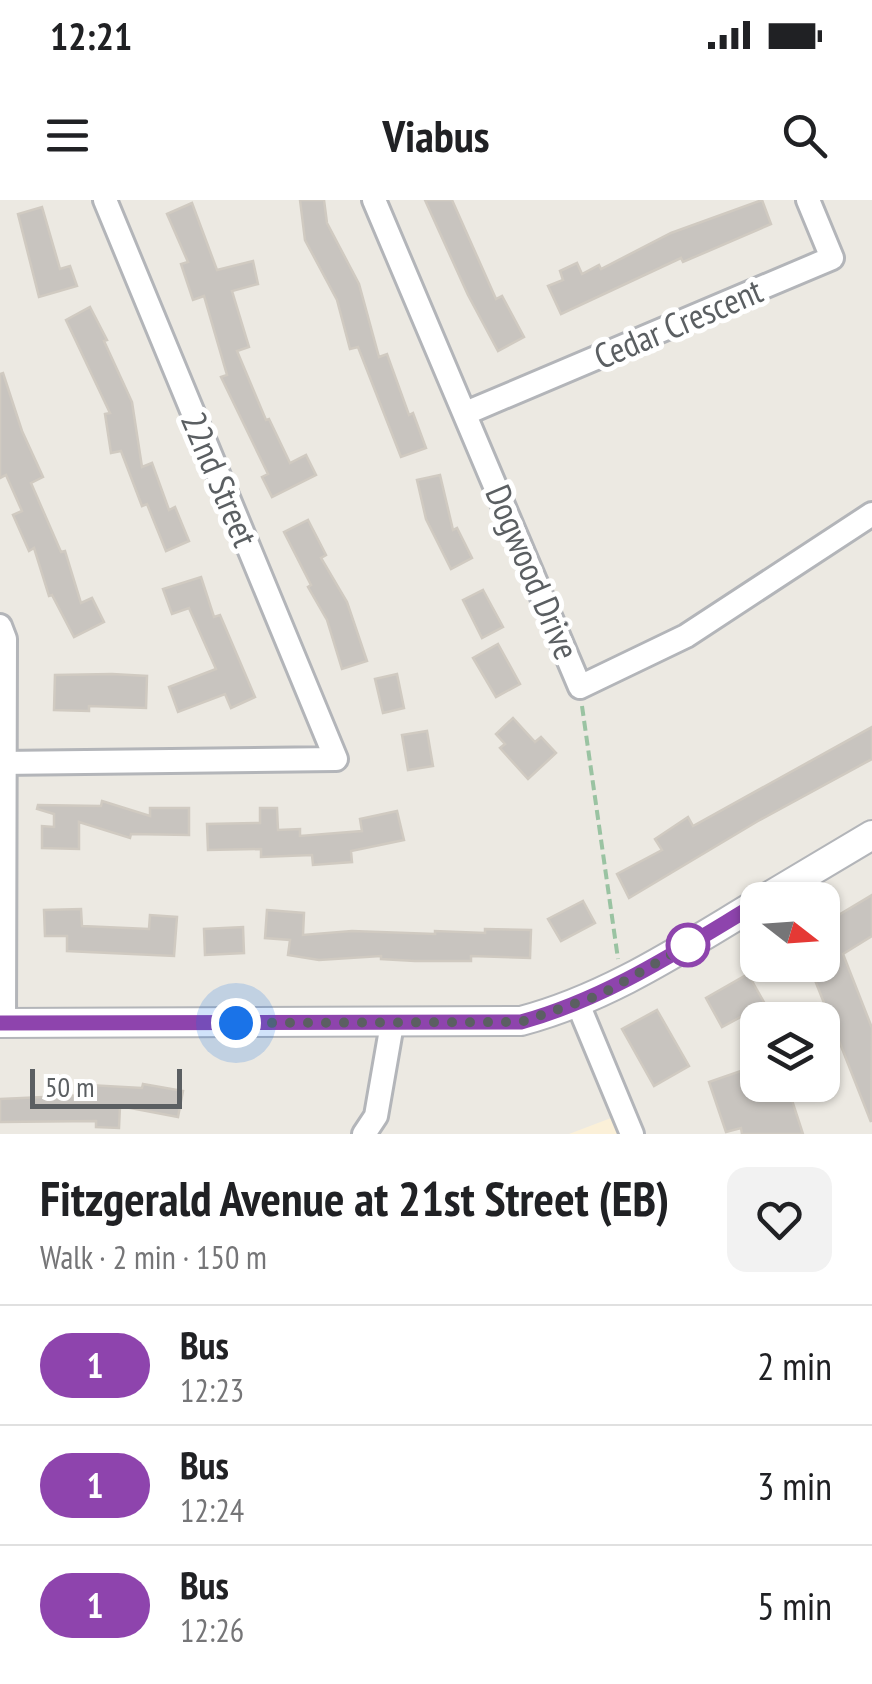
<!DOCTYPE html>
<html lang="en">
<head>
<meta charset="utf-8">
<style>
	:root { --surface:#fff; --page:#f2f2f2; --text:#202124; --muted:#757577; --line:#e0e0e0 }
	body { margin:0; font-family:"PT Sans Narrow",sans-serif; background:var(--page); color:var(--text); height:100vh; display:flex; flex-direction:column; font-size:38px; white-space:nowrap }
	* { box-sizing:border-box; margin:0 }
	p { font-size:32px; color:var(--muted) }
	.icon { flex:none; width:55px; height:55px; fill:none; stroke:currentColor; stroke-width:2; stroke-linecap:round; stroke-linejoin:round }
	.map { position:relative; height:934px; overflow:hidden }
	.drawer { display:flex; flex-direction:column; background:var(--surface); flex:1 }
	.drawer>* { flex:none }
	.badge { padding:0 20px; border-radius:32px; font-size:35px; line-height:65px }
	.needle { width:65px; rotate:107deg }
	.buttons { position:absolute; left:740px; top:682px; display:grid; gap:20px }
	.buttons a { display:grid; place-items:center; width:100px; height:100px; border-radius:20px; background:var(--surface); box-shadow:0 2px 8px #0004; font-size:50px }
	.scale { position:absolute; left:30px; bottom:25px; width:152px; box-sizing:border-box; padding-left:10px; border:5px solid #5b5f62; border-top:0; font-size:28px; line-height:35px; white-space:nowrap; color:#5b5f62; -webkit-text-stroke:8px #fff; paint-order:stroke }
	.you { position:absolute; width:50px; height:50px; margin:-25px; border:8px solid #fff; border-radius:50%; background:#1a73e8; box-shadow:0 0 0 15px #1a73e833 }
	.map>.badge { position:absolute; translate:-50% -50%; box-shadow:0 0 0 5px #fff }
	.round { display:grid; place-items:center; flex:none; width:105px; height:105px; border-radius:20px; background:var(--page) }
	.headline { display:flex; align-items:center; justify-content:space-between; height:170px; padding:0 40px }
	h1 { font-size:48px; font-weight:800; line-height:75px }
	ul { padding:0; list-style:none }
	li { display:flex; align-items:center; gap:30px; height:120px; padding:0 40px; border-top:2px solid var(--line) }
	li div { flex:1 }
	li b { display:block; font-size:38px }
	li em { font-style:normal }
	li .badge { min-width:110px; font-weight:700; text-align:center }
	.status { display:flex; justify-content:space-between; align-items:center; height:70px; padding:0 50px; background:var(--surface); direction:ltr }
	.status svg { height:28px; fill:currentColor }
	header { display:flex; justify-content:space-between; align-items:center; height:130px; padding:0 40px; background:var(--surface); font-size:45px; font-weight:800 }
	.map>svg:first-child { display:block }
	.commercial { fill:#fbf0d8 }
	.building { fill:#c8c4bf; stroke:#d0cac1; stroke-width:2.5 }
	.lines { fill:none; stroke-linecap:round; stroke-linejoin:round }
	.minor-casing { stroke:#b3b5b9; stroke-width:28 }
	.tertiary-casing { stroke:#b3b5b9; stroke-width:32 }
	.path { stroke:#9ac3a2; stroke-width:4; stroke-dasharray:10 5; stroke-linecap:butt }
	.minor { stroke:#fff; stroke-width:22 }
	.tertiary { stroke:#fff; stroke-width:28 }
	.line-casing { stroke:#fff; stroke-width:22 }
	.line { stroke:#8e44ad; stroke-width:15 }
	.walk { stroke:#5b5f62; stroke-width:10; stroke-dasharray:0 18 }
	.stop-dot { fill:#fff; stroke:#8e44ad; stroke-width:5 }
	.labels { text-anchor:middle; dominant-baseline:central; stroke-width:10; stroke-linejoin:round; paint-order:stroke }
	.street-label { font-size:35px; fill:#5b5f62; stroke:#fff }
</style>
</head>
<body>
<div class="status"><b>12:21</b><svg viewBox="0 0 49 12"><path d="M0 12V9h3v3zM5 12V6h3v6zM10 12V3h3v9zM15 12V0h3v12zM26 1h20v11H26zM47 4h2v5h-2z"/></svg></div>
<header><svg class="icon" aria-label="menu" viewBox="0 0 24 24"><path d="M4 6h16M4 12h16M4 18h16"/></svg>Viabus<svg class="icon" aria-label="search" viewBox="0 0 24 24"><circle cx="10" cy="10" r="6"/><path d="M15 15l6 6"/></svg></header>
<div class="map">
<svg width="872" height="934" viewBox="0 0 872 934">
	<rect width="100%" height="100%" fill="#ece9e2"/>
	<polygon class="commercial" points="611,918 618,934 569,934"/>
	<g class="building">
		<polygon points="300,0 324,0 327,23 359,84 379,157 387,154 409,215 413,213 426,248 401,257 358,147 350,149 337,100 305,40"/>
		<polygon points="425,0 452,0 496,99 502,96 524,137 498,151 468,95"/>
		<polygon points="762,0 771,24 683,62 681,58 561,114 548,86 563,80 560,71 577,63 582,74 599,65 601,69 671,33"/>
		<polygon points="192,3 217,70 253,61 258,84 232,91 249,147 237,151 266,220 269,219 290,263 306,255 316,275 272,297 262,277 268,274 221,177 227,175 204,96 193,100 181,64 188,62 167,14"/>
		<polygon points="42,7 60,69 70,66 77,86 39,97 18,14"/>
		<polygon points="90,107 107,140 104,141 132,202 142,267 152,263 169,310 175,307 189,341 166,351 147,304 142,306 121,251 111,253 105,214 110,213 66,120"/>
		<polygon points="3,173 22,231 43,277 31,283 61,352 65,351 81,403 92,398 104,422 74,437 52,395 49,396 34,348 29,351 13,315 22,311 6,275 0,278 0,174"/>
		<polygon points="440,275 453,330 457,328 472,358 451,369 426,319 417,280"/>
		<polygon points="308,320 326,355 321,358 347,402 367,461 342,469 327,420 308,387 311,385 284,332"/>
		<polygon points="201,377 214,417 220,415 255,497 231,508 225,494 178,512 169,487 216,469 189,408 172,414 163,389"/>
		<polygon points="483,390 503,427 482,438 463,400"/>
		<polygon points="498,444 520,484 496,497 473,458"/>
		<polygon points="112,474 147,476 146,508 89,506 89,511 54,510 55,475"/>
		<polygon points="397,474 404,508 383,513 375,479"/>
		<polygon points="513,518 535,542 541,537 556,553 528,579 500,548 505,544 496,534"/>
		<polygon points="872,527 872,559 758,621 629,698 617,674 662,650 655,639 688,617 693,626"/>
		<polygon points="427,531 433,566 408,570 402,535"/>
		<polygon points="102,601 150,616 150,608 189,608 189,635 131,634 130,638 79,622 79,649 42,648 42,626 54,627 54,614 37,609 38,605 101,606"/>
		<polygon points="260,608 277,608 278,630 300,629 300,636 362,631 360,619 397,611 404,640 351,651 352,662 313,665 312,655 261,657 261,649 208,650 207,624 260,623"/>
		<polygon points="872,695 872,736 843,754 872,828 871,922 809,765 822,765 822,725"/>
		<polygon points="583,701 595,723 561,741 548,719"/>
		<polygon points="81,709 82,726 149,729 150,715 177,717 174,756 67,751 67,736 45,736 44,710"/>
		<polygon points="267,710 304,713 303,735 352,731 435,734 435,731 485,733 485,729 531,730 530,758 471,756 471,761 415,761 381,759 381,756 319,760 288,755 290,740 265,738"/>
		<polygon points="243,727 244,753 205,755 204,729"/>
		<polygon points="748,774 765,804 722,827 706,798"/>
		<polygon points="657,810 689,866 654,886 622,829"/>
		<polygon points="758,865 758,885 787,885 803,934 742,934 741,928 726,932 709,882"/>
		<polygon points="143,884 183,891 178,917 120,906 119,928 96,927 96,921 0,922 0,899 88,895 89,885 142,888"/>
	</g>
	<g class="lines">
		<g class="minor-casing">
			<g id="minor">
				<polyline points="374,0 580,487 686,436 872,314"/>
				<polyline points="466,213 832,58 808,0"/>
				<polyline points="0,426 5,439 4,823"/>
				<polyline points="0,563 336,559 105,0"/>
				<polyline points="578,804 632,934"/>
				<polyline points="364,934 376,916 392,824"/>
			</g>
		</g>
		<g class="tertiary-casing">
			<g id="tertiary">
				<polyline points="763,700 872,635"/>
				<path d="M 0,823 L 521,821 C 608,798 681,749 758,703"/>
			</g>
		</g>
		<polyline class="path" points="582,506 618,759"/>
		<use href="#minor" class="minor"/>
		<use href="#tertiary" class="tertiary"/>
	</g>
	<g class="lines">
		<g class="line-casing">
			<path id="line" d="M 0,823 L 521,822 C 608,798 681,749 758,703"/>
		</g>
		<use href="#line" class="line"/>
		<polyline class="walk" points="236,823 521,822 600,795 688,745"/>
	</g>
	<circle class="stop-dot" cx="688" cy="745" r="20"/>
	<g class="labels">
		<g class="street-label">
			<text transform="translate(678 123) rotate(-23)">Cedar Crescent</text>
			<text transform="translate(220 279) rotate(67)">22nd Street</text>
			<text transform="translate(533 372) rotate(67)">Dogwood Drive</text>
		</g>
	</g>
</svg>
<div class="buttons">
<a><svg class="needle" viewBox="-14 -14 28 28"><path d="M0-13l5 13h-10z" fill="#e53935"/><path d="M0 13l5-13h-10z" fill="#757577"/></svg></a>
<a><svg class="icon" aria-label="layers" viewBox="0 0 24 24"><path d="M12 4l9 5-9 5-9-5zM3 14l9 5 9-5"/></svg></a>
</div>
<div class="scale">50 m</div>
<div class="you" style="left:236px;top:823px"></div>
</div>
<section class="drawer">
<div class="headline"><div><h1>Fitzgerald Avenue at 21st Street (EB)</h1><p>Walk · 2 min · 150 m</p></div><a class="round"><svg class="icon" aria-label="heart" viewBox="0 0 24 24"><path d="M12 20l-8-8c-3-5 5-10 8-4 3-6 11-1 8 4z"/></svg></a></div>
<ul>
<li><span class="badge" style="background:#8e44ad;color:#fff">1</span><div><b>Bus</b><p>12:23</p></div><em>2 min</em></li>
<li><span class="badge" style="background:#8e44ad;color:#fff">1</span><div><b>Bus</b><p>12:24</p></div><em>3 min</em></li>
<li><span class="badge" style="background:#8e44ad;color:#fff">1</span><div><b>Bus</b><p>12:26</p></div><em>5 min</em></li>
</ul>
</section>
</body>
</html>
